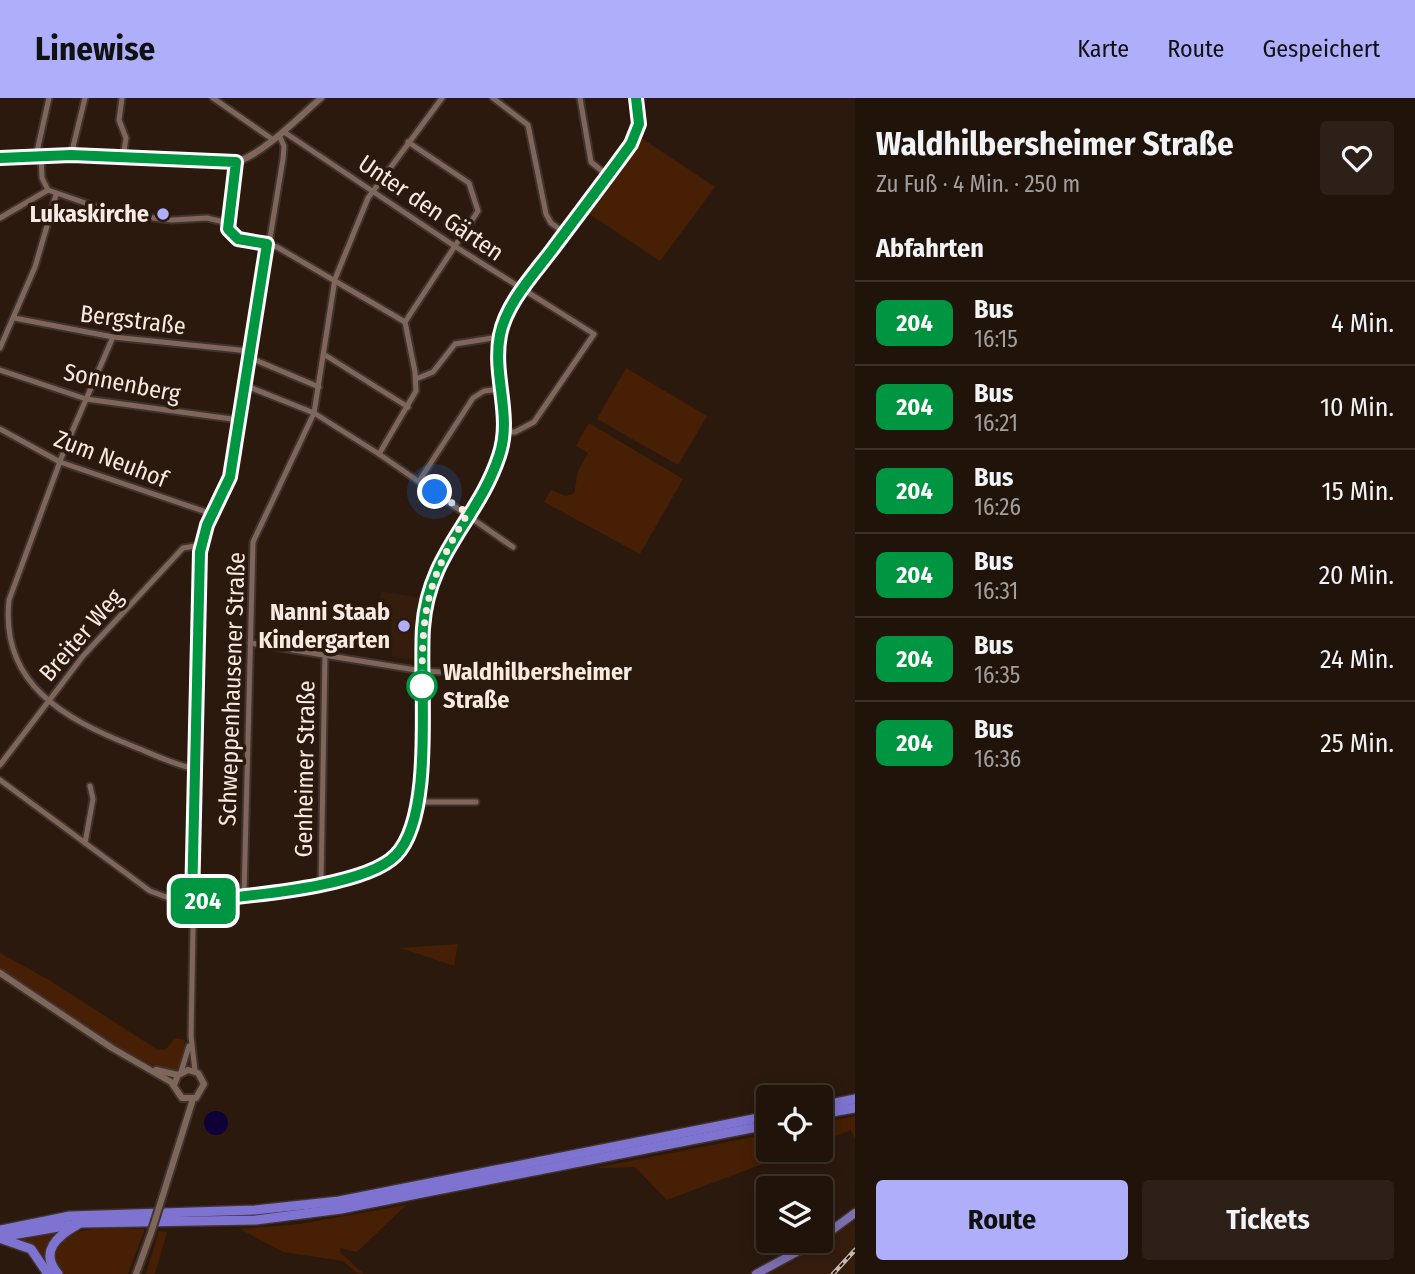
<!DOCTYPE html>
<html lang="de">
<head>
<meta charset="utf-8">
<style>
	:root { --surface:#20130a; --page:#2d2018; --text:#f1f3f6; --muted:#a29e9c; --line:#3d322b; --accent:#aeaefb }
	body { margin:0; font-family:"Fira Sans Condensed",sans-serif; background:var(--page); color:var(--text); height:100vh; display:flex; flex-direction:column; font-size:26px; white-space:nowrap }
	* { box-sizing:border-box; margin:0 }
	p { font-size:23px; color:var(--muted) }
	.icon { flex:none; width:38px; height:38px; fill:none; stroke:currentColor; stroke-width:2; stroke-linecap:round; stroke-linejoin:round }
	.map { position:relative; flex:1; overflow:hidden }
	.panel { display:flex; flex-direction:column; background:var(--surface); width:560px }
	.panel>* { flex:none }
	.badge { padding:0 14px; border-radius:10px; font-size:24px; line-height:46px }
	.controls { position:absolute; left:756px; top:987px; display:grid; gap:14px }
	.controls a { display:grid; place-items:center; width:77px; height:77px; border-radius:7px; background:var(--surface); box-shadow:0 4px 18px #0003,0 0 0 2px var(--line); font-size:35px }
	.you { position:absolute; width:35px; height:35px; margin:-18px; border:5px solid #fff; border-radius:50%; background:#1a73e8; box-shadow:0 0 0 10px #1a73e833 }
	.map>.badge { position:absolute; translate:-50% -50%; box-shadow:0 0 0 4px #fff }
	h2 { padding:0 21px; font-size:26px; line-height:63px }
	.round { display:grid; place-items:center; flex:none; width:74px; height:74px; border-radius:7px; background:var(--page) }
	.overview { display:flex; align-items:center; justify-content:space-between; height:119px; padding:0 21px }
	h1 { font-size:33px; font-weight:700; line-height:52px }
	.action { display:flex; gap:14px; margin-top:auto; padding:14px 21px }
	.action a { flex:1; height:80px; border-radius:7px; background:var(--accent); color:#111; font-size:28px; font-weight:700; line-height:80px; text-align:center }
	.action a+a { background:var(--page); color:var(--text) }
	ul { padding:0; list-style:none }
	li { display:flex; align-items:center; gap:21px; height:84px; padding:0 21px; border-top:2px solid var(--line) }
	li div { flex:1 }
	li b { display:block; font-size:26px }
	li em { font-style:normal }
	li .badge { min-width:77px; font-weight:700; text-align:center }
	header { display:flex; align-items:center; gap:42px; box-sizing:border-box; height:98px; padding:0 35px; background:var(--accent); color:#111 }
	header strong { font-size:33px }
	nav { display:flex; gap:38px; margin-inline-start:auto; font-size:24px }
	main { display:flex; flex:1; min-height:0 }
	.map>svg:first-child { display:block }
	.built { fill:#351d0e }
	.green { fill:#471f04 }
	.water { fill:#0e0138 }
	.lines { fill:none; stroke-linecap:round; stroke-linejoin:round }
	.minor-casing { stroke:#41322d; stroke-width:9 }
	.tertiary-casing { stroke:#41322d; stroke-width:10 }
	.primary-casing { stroke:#41322d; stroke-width:11 }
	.trunk-casing { stroke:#41322d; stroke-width:12 }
	.minor { stroke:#7e675a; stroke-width:5 }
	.tertiary { stroke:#7e675a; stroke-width:6 }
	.primary { stroke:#7e70b2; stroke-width:8 }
	.trunk { stroke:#7e73d0; stroke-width:9 }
	.rail-casing { stroke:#c8bab2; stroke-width:4.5 }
	.rail { stroke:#2b190e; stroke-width:2; stroke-dasharray:5; stroke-linecap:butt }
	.tertiary-bridge-casing { stroke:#41322d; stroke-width:10; stroke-linecap:butt }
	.tertiary-bridge { stroke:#7e675a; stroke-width:6 }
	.line-casing { stroke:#fff; stroke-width:16 }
	.line { stroke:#009641; stroke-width:10 }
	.walk { stroke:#f7eae3; stroke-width:7; stroke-dasharray:0 12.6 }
	.poi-dot { fill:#aeaefb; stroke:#2b190e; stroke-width:2.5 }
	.stop-dot { fill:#fff; stroke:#009641; stroke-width:3.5 }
	.labels { text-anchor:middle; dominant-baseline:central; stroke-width:7; stroke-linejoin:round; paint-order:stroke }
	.street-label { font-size:24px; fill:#f7eae3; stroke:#2b190e }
	.poi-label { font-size:24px; font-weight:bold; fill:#f7eae3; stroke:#2b190e; text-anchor:end }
	.stop-label { font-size:24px; font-weight:bold; fill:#f7eae3; stroke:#2b190e; text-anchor:start }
</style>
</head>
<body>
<header>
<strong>Linewise</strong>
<nav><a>Karte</a><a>Route</a><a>Gespeichert</a></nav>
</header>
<main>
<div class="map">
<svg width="855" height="1176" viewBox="0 0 855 1176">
	<rect width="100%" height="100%" fill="#2b190e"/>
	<g class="built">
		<polygon points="381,493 421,500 414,561 392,559 391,523 377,520"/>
		<polygon points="855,1110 855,1176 746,1176 821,1143 821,1135"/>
	</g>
	<g class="green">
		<polygon points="643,41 715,89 660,163 588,115"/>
		<polygon points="626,270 707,318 678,367 597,321"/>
		<polygon points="589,325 683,381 640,456 544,404 551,392 566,398 574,396 578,373 588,355 576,348"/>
		<polygon points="458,846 454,868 401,850"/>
		<path d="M 0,855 L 49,882 L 158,952 L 166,951 L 175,940 L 185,942 L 180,969 L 176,973 C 143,975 36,889 0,870 Z"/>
		<polygon points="855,1018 855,1041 851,1032 821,1044 821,1025"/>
		<polygon points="768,1036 768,1052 800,1052 667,1102 635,1069 595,1070"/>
		<polygon points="406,1107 357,1154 340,1150 340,1154 364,1176 357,1175 343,1163 283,1154 240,1131 300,1126"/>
		<path d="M 145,1131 L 128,1176 L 65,1176 L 56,1168 L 56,1147 C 78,1125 114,1131 145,1131 Z"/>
		<polygon points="58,1132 47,1150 47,1168 38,1152 16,1139"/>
		<polygon points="159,1133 167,1134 156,1172 155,1176 146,1176"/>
	</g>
	<circle class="water" cx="216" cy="1025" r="12"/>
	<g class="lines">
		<g class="minor-casing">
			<g id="minor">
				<polyline points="122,0 119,22 126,40 123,60"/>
				<polyline points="213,0 272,41"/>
				<polyline points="493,0 528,27 546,116 551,125 565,135"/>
				<polyline points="580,0 591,64 608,78"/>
				<polyline points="284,34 456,149 594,236 534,324 515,334 504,334"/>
				<polyline points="71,57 85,0"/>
				<polyline points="36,58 49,0"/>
				<polyline points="41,58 42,80 48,92 117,116 172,122 207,120 228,125"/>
				<polyline points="236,64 227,129 232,138 277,149 405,224"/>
				<polyline points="0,120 48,92"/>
				<polyline points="14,220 113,239 249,253"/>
				<path d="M 113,239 L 65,350 L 9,502 C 0,587 66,621 130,647 C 151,655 173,667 196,671"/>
				<polyline points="0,250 35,169 56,97"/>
				<polyline points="325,257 408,309"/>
				<polyline points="248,259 319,289"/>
				<polyline points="0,272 86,301 239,322"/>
				<polyline points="416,281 433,274 455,246 499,239"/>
				<polyline points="244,287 314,315 379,356 513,449"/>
				<polyline points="0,331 60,364 212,416"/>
				<polyline points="379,356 416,293 415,274 405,224 478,113 469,85 408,44"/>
				<polyline points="419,383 473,300 484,293 502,291"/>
				<polyline points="250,545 422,573 479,576"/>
				<polyline points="0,667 83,558 183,450 201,447"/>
				<path d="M 0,682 L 150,793 C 164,798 176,804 191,804 C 224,805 356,785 382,769 C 401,758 412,738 417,717 C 422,671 421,624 422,578 C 422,549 421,517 430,488 C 446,437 492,398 503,346 C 514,288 481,261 516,201 L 631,46 L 639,26 L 636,0"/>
				<polyline points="419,704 476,704"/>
				<polyline points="85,745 93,701 90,688"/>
				<polyline points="321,786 325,558"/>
				<polyline points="244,798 253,444 314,315 335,181 368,100 442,0"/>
				<path d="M 195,973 L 191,938 L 200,454 C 204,423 226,402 232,372 L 283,61 L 284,48 L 279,37"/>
				<polyline points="181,974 189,948"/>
			</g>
		</g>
		<g class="tertiary-casing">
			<g id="tertiary">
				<path d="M 0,60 L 71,57 L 236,64 C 262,57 300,18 321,0"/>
				<polyline points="0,875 112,950 171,984 182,1000 196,1000 204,986 198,975 188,972 178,977 174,987"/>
				<polyline points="156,972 178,977"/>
				<polyline points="162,1100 193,1001"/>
				<polyline points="136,1176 151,1135"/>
			</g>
		</g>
		<g class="primary-casing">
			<g id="primary">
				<polyline points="821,1140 855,1115"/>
				<polyline points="756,1176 817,1143"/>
			</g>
		</g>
		<g class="trunk-casing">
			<g id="trunk">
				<polyline points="821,1008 855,1001"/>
				<polyline points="821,1016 855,1010"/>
				<polyline points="0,1132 70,1118 255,1112 339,1103 768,1018"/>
				<polyline points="0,1139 82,1125 256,1122 341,1111 768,1027"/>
				<polyline points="2,1141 31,1151 48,1176"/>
				<path d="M 58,1176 C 39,1154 57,1138 77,1127"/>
			</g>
		</g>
		<use href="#minor" class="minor"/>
		<use href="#tertiary" class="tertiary"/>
		<use href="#primary" class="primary"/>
		<use href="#trunk" class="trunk"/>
		<g class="rail-casing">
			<polyline id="rail" points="833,1176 855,1152"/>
		</g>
		<use href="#rail" class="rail"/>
		<g class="tertiary-bridge-casing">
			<polyline id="tertiary-bridge" points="151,1135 162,1100"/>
		</g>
		<use href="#tertiary-bridge" class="tertiary-bridge"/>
	</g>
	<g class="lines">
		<g class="line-casing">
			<path id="line" d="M 0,60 L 71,57 L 236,64 L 228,131 L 238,141 L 267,146 L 230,379 L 207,427 L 200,454 L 192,804 C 240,798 365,790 396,757 C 435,717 419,588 423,530 C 428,455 478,422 499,358 C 513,318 492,278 500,237 C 506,206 533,177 552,152 C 578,117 605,82 631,46 L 639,26 L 636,0"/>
		</g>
		<use href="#line" class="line"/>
		<path class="walk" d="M 422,588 C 422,508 427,484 468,415 L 435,394"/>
	</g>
	<g class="poi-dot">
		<circle cx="163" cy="116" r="7"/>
		<circle cx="404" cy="528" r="7"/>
	</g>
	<circle class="stop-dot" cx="422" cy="588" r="14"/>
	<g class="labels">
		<g class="street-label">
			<text transform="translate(431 110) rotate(34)">Unter den Gärten</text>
			<text transform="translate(133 222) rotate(7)">Bergstraße</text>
			<text transform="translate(122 285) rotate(11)">Sonnenberg</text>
			<text transform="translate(111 361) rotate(21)">Zum Neuhof</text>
			<text transform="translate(81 537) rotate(-49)">Breiter Weg</text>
			<text transform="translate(232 591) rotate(-88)">Schweppenhausener Straße</text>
			<text transform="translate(305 671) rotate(-89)">Genheimer Straße</text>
		</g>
		<g class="poi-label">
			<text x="149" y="116">Lukaskirche</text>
			<text x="390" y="514">Nanni Staab<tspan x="390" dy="28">Kindergarten</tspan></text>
		</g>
		<g class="stop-label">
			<text x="443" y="574">Waldhilbersheimer<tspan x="443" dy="28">Straße</tspan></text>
		</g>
	</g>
</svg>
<div class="controls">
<a><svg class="icon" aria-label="locate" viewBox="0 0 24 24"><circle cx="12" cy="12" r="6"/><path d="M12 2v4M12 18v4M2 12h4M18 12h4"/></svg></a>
<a><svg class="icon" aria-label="layers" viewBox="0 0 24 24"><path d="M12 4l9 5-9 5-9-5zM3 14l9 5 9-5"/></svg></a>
</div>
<div class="you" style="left:435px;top:394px"></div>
<b class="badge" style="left:203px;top:803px;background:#009641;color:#fff">204</b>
</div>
<section class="panel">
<div class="overview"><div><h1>Waldhilbersheimer Straße</h1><p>Zu Fuß · 4 Min. · 250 m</p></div><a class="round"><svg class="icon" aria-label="heart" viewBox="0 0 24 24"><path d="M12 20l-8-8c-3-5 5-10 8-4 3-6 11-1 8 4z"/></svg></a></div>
<h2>Abfahrten</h2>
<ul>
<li><span class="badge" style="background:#009641;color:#fff">204</span><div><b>Bus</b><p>16:15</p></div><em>4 Min.</em></li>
<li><span class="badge" style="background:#009641;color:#fff">204</span><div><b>Bus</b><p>16:21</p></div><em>10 Min.</em></li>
<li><span class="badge" style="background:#009641;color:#fff">204</span><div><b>Bus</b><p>16:26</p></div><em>15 Min.</em></li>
<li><span class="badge" style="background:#009641;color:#fff">204</span><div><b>Bus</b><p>16:31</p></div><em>20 Min.</em></li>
<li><span class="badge" style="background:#009641;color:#fff">204</span><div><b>Bus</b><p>16:35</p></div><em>24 Min.</em></li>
<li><span class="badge" style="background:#009641;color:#fff">204</span><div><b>Bus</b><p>16:36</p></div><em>25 Min.</em></li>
</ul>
<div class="action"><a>Route</a><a>Tickets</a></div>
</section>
</main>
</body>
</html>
